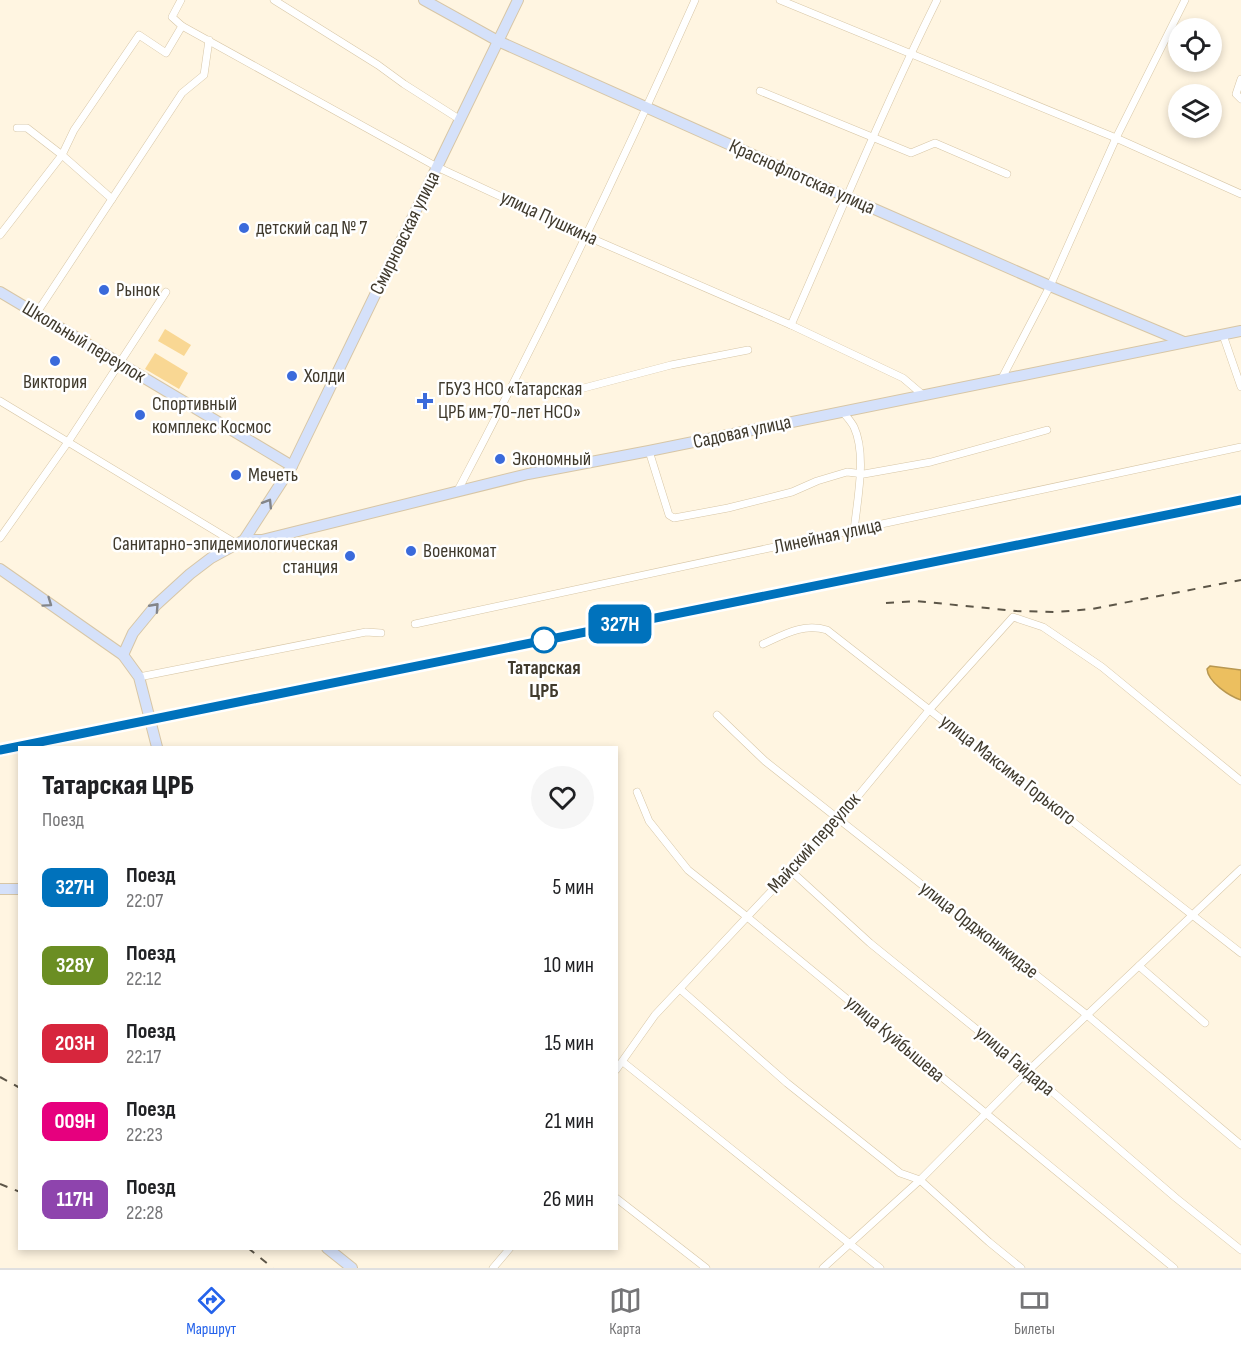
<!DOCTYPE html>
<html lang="ru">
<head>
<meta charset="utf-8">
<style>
	:root { --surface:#fff; --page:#f6f6f6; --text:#202124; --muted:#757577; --line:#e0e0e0; --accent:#2563eb }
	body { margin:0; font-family:"Sofia Sans Condensed",sans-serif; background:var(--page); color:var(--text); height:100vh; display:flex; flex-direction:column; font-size:22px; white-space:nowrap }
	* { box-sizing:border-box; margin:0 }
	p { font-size:20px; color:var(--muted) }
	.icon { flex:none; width:33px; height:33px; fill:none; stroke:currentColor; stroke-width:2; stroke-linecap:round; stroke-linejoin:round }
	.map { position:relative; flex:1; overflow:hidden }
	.sheet { position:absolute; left:18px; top:746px; width:600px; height:504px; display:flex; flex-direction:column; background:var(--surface); border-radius:0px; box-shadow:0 3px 9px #0003 }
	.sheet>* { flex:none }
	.badge { padding:0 12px; border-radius:9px; font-size:21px; line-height:39px }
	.fabs { position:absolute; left:1168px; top:18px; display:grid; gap:12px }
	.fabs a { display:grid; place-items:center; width:54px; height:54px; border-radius:50%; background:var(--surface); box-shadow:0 3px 9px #0003; font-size:30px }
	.map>.badge { position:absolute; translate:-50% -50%; box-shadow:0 0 0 3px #fff }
	.round { display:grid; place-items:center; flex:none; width:63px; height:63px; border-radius:32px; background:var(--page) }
	.head { display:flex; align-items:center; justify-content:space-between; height:102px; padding:0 24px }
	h1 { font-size:28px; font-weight:800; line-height:45px }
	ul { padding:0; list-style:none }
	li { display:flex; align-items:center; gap:18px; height:78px; padding:0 24px }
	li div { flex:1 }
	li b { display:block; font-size:22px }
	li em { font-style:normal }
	li .badge { min-width:66px; font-weight:700; text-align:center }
	.tab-bar { display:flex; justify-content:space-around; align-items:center; height:84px; border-top:2px solid var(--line); background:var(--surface); font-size:16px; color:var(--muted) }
	.tab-bar a { display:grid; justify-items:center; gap:3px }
	.tab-bar .selected { color:var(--accent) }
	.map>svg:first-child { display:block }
	.green { fill:#f9d793 }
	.water { fill:#ecbf5f; stroke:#b89750; stroke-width:1.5 }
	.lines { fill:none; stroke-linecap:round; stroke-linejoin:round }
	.street-casing { stroke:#d7c6a6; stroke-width:8 }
	.secondary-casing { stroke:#d7c6a6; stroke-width:12 }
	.street { stroke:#fff; stroke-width:7 }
	.secondary { stroke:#d5e1fa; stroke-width:10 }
	.rail { stroke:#5d5648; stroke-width:2; stroke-dasharray:8 8; stroke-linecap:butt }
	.oneway { stroke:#838589 }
	.line-casing { stroke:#fff; stroke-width:14 }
	.line { stroke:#0072bc; stroke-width:9 }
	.poi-dot { fill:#3a6adb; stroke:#fff; stroke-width:2 }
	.stop-dot { fill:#fff; stroke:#0072bc; stroke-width:3 }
	.labels { text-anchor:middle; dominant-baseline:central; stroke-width:5; stroke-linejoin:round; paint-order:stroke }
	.street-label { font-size:20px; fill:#403a2d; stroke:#fff }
	.poi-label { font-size:20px; fill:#403a2d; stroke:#fff; text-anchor:start }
	.stop-label { font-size:20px; font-weight:bold; fill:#403a2d; stroke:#fff }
</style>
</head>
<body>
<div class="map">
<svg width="1241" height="1268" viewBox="0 0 1241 1268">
	<rect width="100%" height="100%" fill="#fff5e1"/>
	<g class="green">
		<polygon points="165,329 191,345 184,356 158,341"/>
		<polygon points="155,353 188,373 179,389 145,369"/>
	</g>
	<path class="water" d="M 1210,666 L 1241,670 L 1241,700 C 1229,696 1208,682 1207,669 Z"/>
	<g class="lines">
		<g class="street-casing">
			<g id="street">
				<polyline points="274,0 378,65 404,84 459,119"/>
				<polyline points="780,0 1116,138 1241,194"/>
				<polyline points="182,26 437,167 586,236 791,325 903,378 923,395"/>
				<polyline points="1241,79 1236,94 1241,99"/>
				<polyline points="760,91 911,153 935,143 1007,174"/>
				<polyline points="17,128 27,128 62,155 112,199"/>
				<polyline points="0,235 62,155 74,130 139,35 166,53 182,26 172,17 181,0"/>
				<polyline points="36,314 182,93 204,75 209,40"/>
				<path d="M 791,325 C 839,216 884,107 937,0"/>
				<polyline points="1223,335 1241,387"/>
				<polyline points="1001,380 1050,286 1116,138 1185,0"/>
				<polyline points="514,384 561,394 671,365 748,350"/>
				<polyline points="0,401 237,544"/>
				<path d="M 842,411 C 846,416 851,421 854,427 C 867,455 857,501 854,531"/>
				<polyline points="649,451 669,515 674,518 728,508 792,492 817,481 847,472 864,474 931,462 1047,430"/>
				<path d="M 457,492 C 542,331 621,166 695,0"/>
				<polyline points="0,538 68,442 166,292"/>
				<polyline points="415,624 1241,447"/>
				<path d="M 763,644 C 785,634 803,623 827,630 L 1241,953"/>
				<polyline points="139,677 366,632 381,633"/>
				<polyline points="717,715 765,761 1087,1015 1241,1145"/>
				<polyline points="637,792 649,821 688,870 746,916 1174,1268"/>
				<polyline points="791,871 870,943 1028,1071 1176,1198 1241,1250"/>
				<polyline points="1139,966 1205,1023"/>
				<polyline points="680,989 787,1083 900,1173 920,1180 989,1242 1021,1268"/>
				<polyline points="623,1062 880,1268"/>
				<polyline points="616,1070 655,1015 839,819 930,709 1013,617 1043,627 1102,667 1241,781"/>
				<polyline points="616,1198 706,1268"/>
				<polyline points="493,1268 510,1248"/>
				<polyline points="823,1268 920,1180 1028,1071 1241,869"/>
			</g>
		</g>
		<g class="secondary-casing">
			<g id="secondary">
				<polyline points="424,0 498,41 847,197 1050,286 1184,342"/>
				<polyline points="0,292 292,466"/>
				<polyline points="244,540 262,540 528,474 649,451 1241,331"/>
				<polyline points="0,569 123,655 139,677 157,747"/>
				<polyline points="123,655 133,633 156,605 190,574 211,558 244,540 292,466 518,0"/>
				<polyline points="0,889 20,889"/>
				<polyline points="327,1248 352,1268"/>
			</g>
		</g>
		<use href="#street" class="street"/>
		<use href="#secondary" class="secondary"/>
		<g class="rail">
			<polyline points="886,603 916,601 1016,611 1056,612 1092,609 1241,580"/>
			<polyline points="0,750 1241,500"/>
			<polyline points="0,1077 20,1088"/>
			<polyline points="0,1184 20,1192"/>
			<polyline points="248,1248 273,1268"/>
		</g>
	</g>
	<defs><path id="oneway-chevron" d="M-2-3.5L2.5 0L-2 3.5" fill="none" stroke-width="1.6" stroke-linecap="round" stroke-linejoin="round" transform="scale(1.5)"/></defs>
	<g class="oneway">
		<use href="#oneway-chevron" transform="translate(268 503) rotate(-58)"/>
		<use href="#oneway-chevron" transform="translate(48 603) rotate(35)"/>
		<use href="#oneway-chevron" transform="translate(155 607) rotate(-48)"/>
	</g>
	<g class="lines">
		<g class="line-casing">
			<polyline id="line" points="0,750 1241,500"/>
		</g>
		<use href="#line" class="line"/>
	</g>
	<g class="poi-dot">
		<circle cx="244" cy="228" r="6"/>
		<circle cx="104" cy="290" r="6"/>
		<circle cx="55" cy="361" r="6"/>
		<circle cx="292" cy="376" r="6"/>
		<path d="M422 392h6v6h6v6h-6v6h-6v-6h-6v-6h6z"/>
		<circle cx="140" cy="415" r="6"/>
		<circle cx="500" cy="459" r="6"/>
		<circle cx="236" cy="475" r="6"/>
		<circle cx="411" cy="551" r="6"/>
		<circle cx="350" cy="556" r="6"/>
	</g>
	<circle class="stop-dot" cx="544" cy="640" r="12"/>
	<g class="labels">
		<g class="street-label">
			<text transform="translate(802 177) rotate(24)">Краснофлотская улица</text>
			<text transform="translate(549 218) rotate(25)">улица Пушкина</text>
			<text transform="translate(405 233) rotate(-64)">Смирновская улица</text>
			<text transform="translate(84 342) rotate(31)">Школьный переулок</text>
			<text transform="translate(742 432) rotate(-12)">Садовая улица</text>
			<text transform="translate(828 536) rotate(-12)">Линейная улица</text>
			<text transform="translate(1008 770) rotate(38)">улица Максима Горького</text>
			<text transform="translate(814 843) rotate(-48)">Майский переулок</text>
			<text transform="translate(979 930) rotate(38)">улица Орджоникидзе</text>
			<text transform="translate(895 1039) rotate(40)">улица Куйбышева</text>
			<text transform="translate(1015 1061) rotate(40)">улица Гайдара</text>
		</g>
		<g class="poi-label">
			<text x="256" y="228">детский сад № 7</text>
			<text x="116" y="290">Рынок</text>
			<text x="304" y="376">Холди</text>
			<text x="55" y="382" text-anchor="middle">Виктория</text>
			<text x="438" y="389">ГБУЗ НСО «Татарская<tspan x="438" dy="23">ЦРБ им-70-лет НСО»</tspan></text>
			<text x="152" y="404">Спортивный<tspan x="152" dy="23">комплекс Космос</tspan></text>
			<text x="512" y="459">Экономный</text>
			<text x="248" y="475">Мечеть</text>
			<text x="338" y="544" text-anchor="end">Санитарно-эпидемиологическая<tspan x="338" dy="23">станция</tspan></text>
			<text x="423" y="551">Военкомат</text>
		</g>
		<g class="stop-label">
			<text x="544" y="668">Татарская<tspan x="544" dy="23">ЦРБ</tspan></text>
		</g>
	</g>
</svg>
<div class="fabs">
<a><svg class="icon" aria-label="locate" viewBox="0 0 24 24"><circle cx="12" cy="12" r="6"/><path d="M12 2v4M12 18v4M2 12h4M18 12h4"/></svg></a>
<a><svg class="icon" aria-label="layers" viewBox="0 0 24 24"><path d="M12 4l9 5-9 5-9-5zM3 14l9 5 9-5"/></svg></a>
</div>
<b class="badge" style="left:620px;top:624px;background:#0072bc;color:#fff">327Н</b>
<section class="sheet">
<div class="head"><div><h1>Татарская ЦРБ</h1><p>Поезд</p></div><a class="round"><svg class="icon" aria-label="heart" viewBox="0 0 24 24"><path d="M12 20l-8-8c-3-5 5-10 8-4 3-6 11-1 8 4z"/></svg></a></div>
<ul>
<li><span class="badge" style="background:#0072bc;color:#fff">327Н</span><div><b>Поезд</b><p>22:07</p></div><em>5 мин</em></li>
<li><span class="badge" style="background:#6b8e23;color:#fff">328У</span><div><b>Поезд</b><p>22:12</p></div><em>10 мин</em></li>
<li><span class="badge" style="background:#d7263d;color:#fff">203Н</span><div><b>Поезд</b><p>22:17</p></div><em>15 мин</em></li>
<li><span class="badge" style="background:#e6007e;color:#fff">009Н</span><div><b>Поезд</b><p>22:23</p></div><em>21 мин</em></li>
<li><span class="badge" style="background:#8e44ad;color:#fff">117Н</span><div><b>Поезд</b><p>22:28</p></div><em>26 мин</em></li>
</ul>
</section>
</div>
<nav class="tab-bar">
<a class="selected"><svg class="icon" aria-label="directions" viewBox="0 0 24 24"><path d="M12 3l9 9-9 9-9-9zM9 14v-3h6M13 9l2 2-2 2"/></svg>Маршрут</a>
<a><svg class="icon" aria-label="map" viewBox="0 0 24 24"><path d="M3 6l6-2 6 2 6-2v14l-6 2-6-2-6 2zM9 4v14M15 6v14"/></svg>Карта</a>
<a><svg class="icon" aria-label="tickets" viewBox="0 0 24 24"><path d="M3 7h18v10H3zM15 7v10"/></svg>Билеты</a>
</nav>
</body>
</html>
